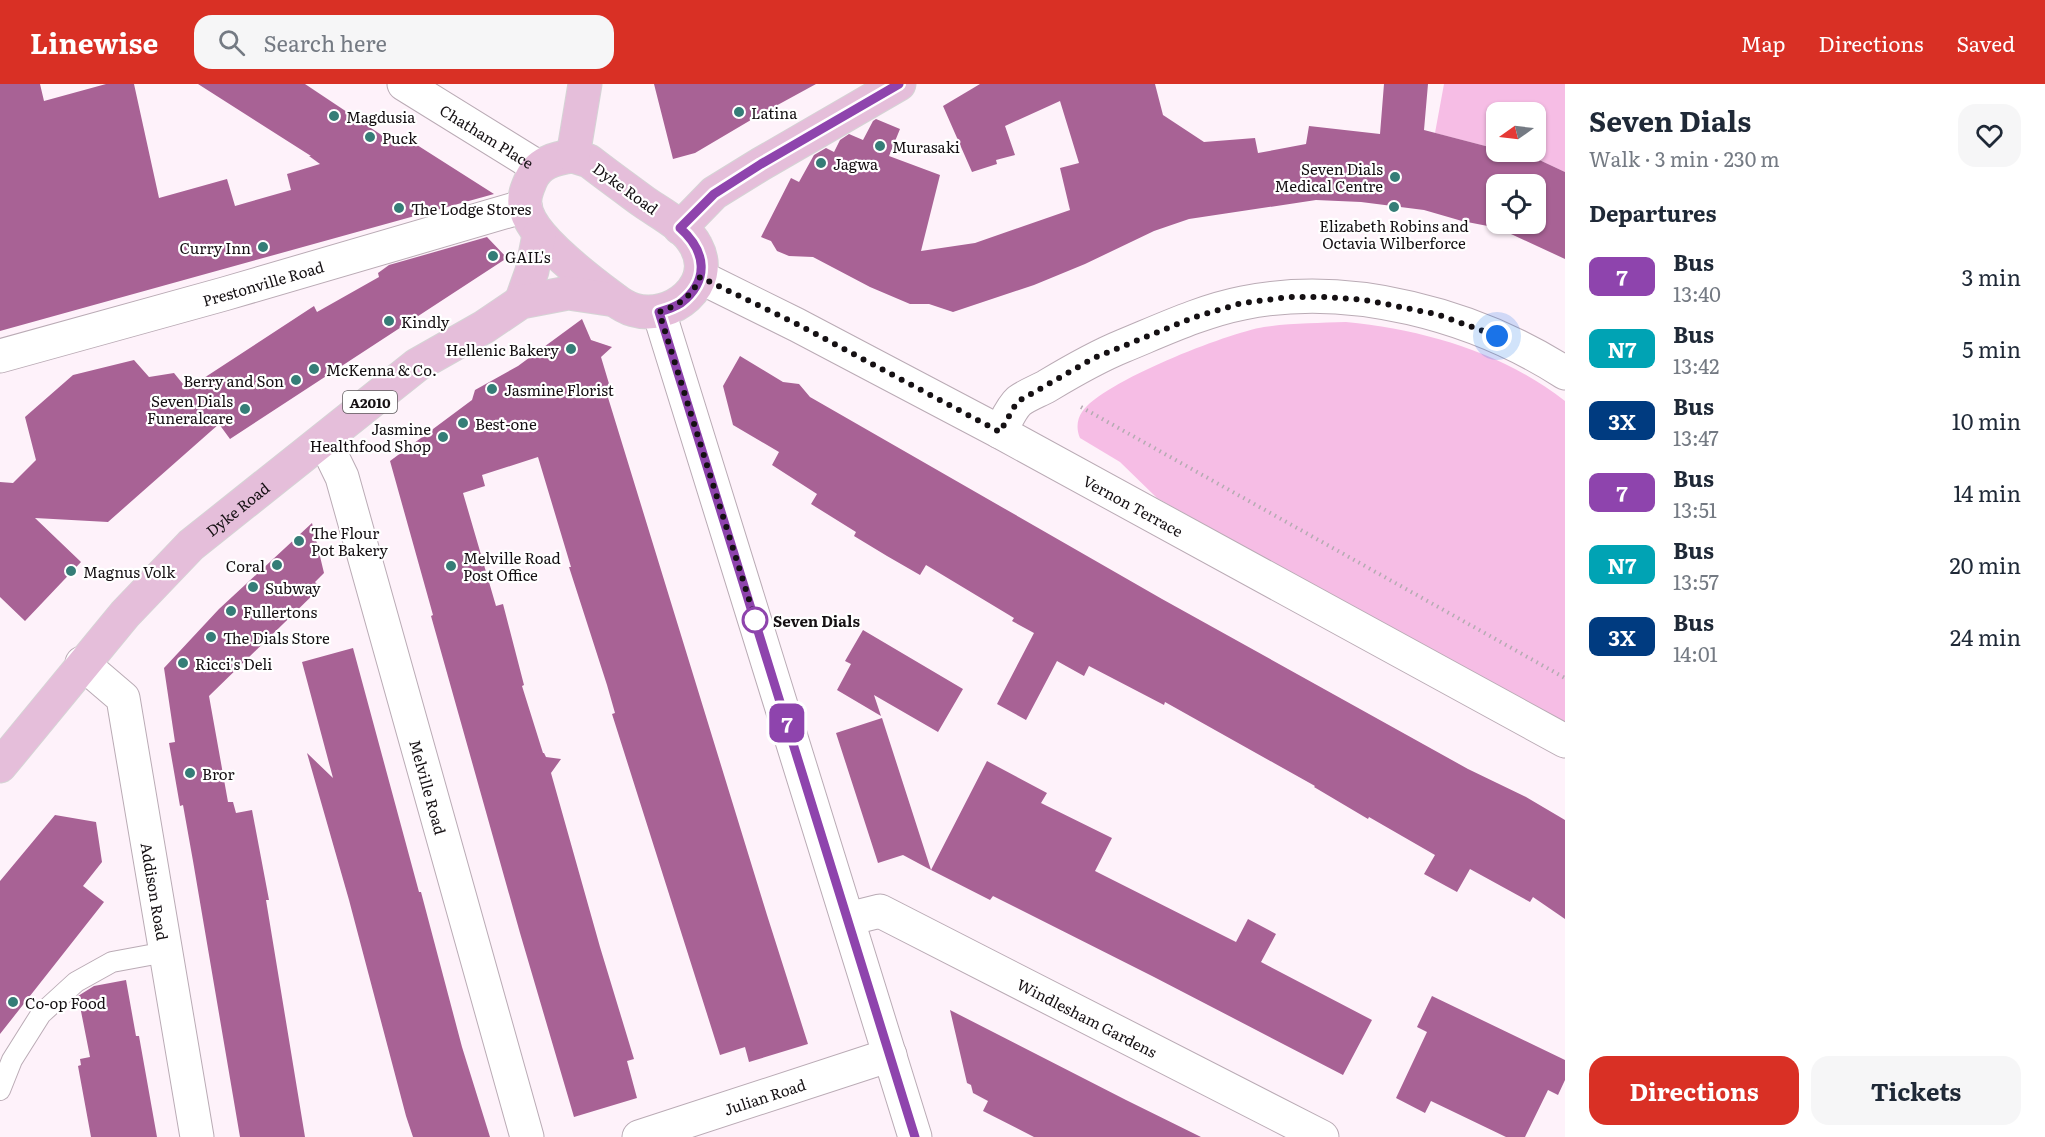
<!DOCTYPE html>
<html lang="en">
<head>
<meta charset="utf-8">
<style>
	:root { --surface:#fff; --page:#f6f6f7; --text:#1f2937; --muted:#747a83; --accent:#d93025 }
	body { margin:0; font-family:Literata,serif; background:var(--page); color:var(--text); height:100vh; display:flex; flex-direction:column; font-size:22px; white-space:nowrap }
	* { box-sizing:border-box; margin:0 }
	p { font-size:20px; color:var(--muted) }
	.icon { flex:none; width:33px; height:33px; fill:none; stroke:currentColor; stroke-width:2; stroke-linecap:round; stroke-linejoin:round }
	.map { position:relative; flex:1; overflow:hidden }
	.panel { display:flex; flex-direction:column; background:var(--surface); width:480px }
	.panel>* { flex:none }
	.badge { padding:0 12px; border-radius:9px; font-size:21px; line-height:39px }
	.needle { width:39px; rotate:256deg }
	.controls { position:absolute; left:1486px; top:18px; display:grid; gap:12px }
	.controls a { display:grid; place-items:center; width:60px; height:60px; border-radius:12px; background:var(--surface); box-shadow:0 2px 4px #0004; font-size:30px }
	.you { position:absolute; width:30px; height:30px; margin:-15px; border:4px solid #fff; border-radius:50%; background:#1a73e8; box-shadow:0 0 0 9px #1a73e833 }
	.map>.badge { position:absolute; translate:-50% -50%; box-shadow:0 0 0 3px #fff }
	h2 { padding:0 24px; font-size:22px; line-height:54px }
	.round { display:grid; place-items:center; flex:none; width:63px; height:63px; border-radius:18px; background:var(--page) }
	.overview { display:flex; align-items:center; justify-content:space-between; height:102px; padding:0 24px }
	h1 { font-size:28px; font-weight:700; line-height:45px }
	.cta { display:flex; gap:12px; margin-top:auto; padding:12px 24px }
	.cta a { flex:1; height:69px; border-radius:18px; background:var(--accent); color:#fff; font-size:24px; font-weight:700; line-height:69px; text-align:center }
	.cta a+a { background:var(--page); color:var(--text) }
	ul { padding:0; list-style:none }
	li { display:flex; align-items:center; gap:18px; height:72px; padding:0 24px }
	li div { flex:1 }
	li b { display:block; font-size:22px }
	li em { font-style:normal }
	li .badge { min-width:66px; font-weight:700; text-align:center }
	header { display:flex; align-items:center; gap:36px; box-sizing:border-box; height:84px; padding:0 30px; background:var(--accent); color:#fff }
	header strong { font-size:28px }
	nav { display:flex; gap:33px; margin-inline-start:auto; font-size:21px }
	.search { width:420px; height:54px; background:var(--page); display:flex; align-items:center; gap:15px; box-sizing:border-box; padding:0 21px; border-radius:18px; color:var(--muted); font-size:22px }
	main { display:flex; flex:1; min-height:0 }
	.map>svg:first-child { display:block }
	.green { fill:#f6bde5 }
	.building { fill:#a86295; fill-rule:evenodd }
	.lines { fill:none; stroke-linecap:round; stroke-linejoin:round }
	.service-casing { stroke:#baabb5; stroke-width:22 }
	.minor-casing { stroke:#baabb5; stroke-width:35 }
	.secondary-casing { stroke:#baabb5; stroke-width:35 }
	.primary-casing { stroke:#d5d4d5; stroke-width:35 }
	.path { stroke:#b5abb2; stroke-width:4; stroke-dasharray:1.5 4.5; stroke-linecap:butt }
	.service { stroke:#fff; stroke-width:20 }
	.minor { stroke:#fff; stroke-width:33 }
	.secondary { stroke:#fff; stroke-width:33 }
	.primary { stroke:#e5beda; stroke-width:33 }
	.line-casing { stroke:#fff; stroke-width:14 }
	.line { stroke:#8e44ad; stroke-width:9 }
	.walk { stroke:#151013; stroke-width:6; stroke-dasharray:0 10.8 }
	.poi-dot { fill:#357d77; stroke:#fff; stroke-width:2 }
	.stop-dot { fill:#fff; stroke:#8e44ad; stroke-width:3 }
	.labels { text-anchor:middle; dominant-baseline:central; stroke-width:4.5; stroke-linejoin:round; paint-order:stroke }
	.shield { fill:#fff; stroke:#5b585a; stroke-width:1.5 }
	.shield-label { font-size:14px; font-weight:bold; fill:#151013 }
	.poi-label { font-size:15px; fill:#151013; stroke:#fff; text-anchor:start }
	.street-label { font-size:15px; fill:#151013; stroke:#fff }
	.stop-label { font-size:15px; font-weight:bold; fill:#151013; stroke:#fff; text-anchor:start }
</style>
</head>
<body>
<header>
<strong>Linewise</strong>
<div class="search"><svg class="icon" aria-label="search" viewBox="0 0 24 24"><circle cx="10" cy="10" r="6"/><path d="M15 15l6 6"/></svg>Search here</div>
<nav><a>Map</a><a>Directions</a><a>Saved</a></nav>
</header>
<main>
<div class="map">
<svg width="1565" height="1053" viewBox="0 0 1565 1053">
	<rect width="100%" height="100%" fill="#fef2fa"/>
	<g class="green">
		<polygon points="1444,0 1565,0 1565,88 1533,73 1508,68 1536,68 1536,28 1497,28 1497,65 1435,49"/>
		<path d="M 1346,238 C 1425,246 1502,268 1565,317 L 1565,638 L 1362,530 L 1157,414 L 1120,378 L 1080,354 C 1076,345 1077,335 1082,328 C 1102,298 1227,249 1264,243 C 1291,239 1319,239 1346,238 Z"/>
	</g>
	<g class="building">
		<polygon points="0,0 40,0 44,17 106,0 134,0 159,114 227,95 235,122 291,106 287,90 320,80 309,72 311,72 198,0 305,0 392,58 406,54 494,110 0,247"/>
		<polygon points="654,0 816,0 761,30 695,69 673,75"/>
		<path d="M 980,0 L 1155,0 L 1163,31 L 1204,58 L 1255,54 L 1258,69 L 1306,60 L 1309,42 L 1380,50 L 1384,0 L 1428,0 L 1424,46 L 1497,65 L 1497,68 L 1508,68 L 1533,73 L 1565,88 L 1565,175 L 1498,144 L 1462,137 L 1424,126 L 1361,118 L 1316,116 L 1189,135 L 1154,147 L 1085,180 L 1034,201 L 953,228 L 929,220 L 910,220 L 870,203 L 813,173 L 789,172 L 777,167 L 771,157 L 761,153 L 791,94 L 799,98 L 814,71 L 826,64 L 834,68 L 840,56 L 849,50 L 863,56 L 873,37 L 876,35 L 900,45 L 889,72 L 940,91 L 921,167 L 975,159 L 1070,126 L 1060,84 L 1079,79 L 1060,17 L 1005,42 L 1015,71 L 996,76 L 997,80 L 972,88 L 943,22 ZM 1497,100 L 1536,100 L 1536,140 L 1497,140 Z"/>
		<polygon points="487,153 507,174 230,355 219,340 108,438 35,434 81,478 25,537 0,513 0,398 13,399 36,376 25,333 73,291 134,276 149,293 174,289 187,305 314,222 317,228 379,193 378,189 389,181"/>
		<polygon points="582,235 591,256 612,263 601,273 610,303 606,307 767,831 808,960 749,978 745,963 720,971 612,630 615,629 607,601 569,483 571,483 538,373 482,391 485,402 463,409 496,522 503,520 524,601 522,602 543,669 544,669 546,673 561,675 551,689 600,863 634,975 627,977 637,1014 574,1033 520,849 431,532 433,531 390,377 472,316 475,306 518,282"/>
		<polygon points="740,272 783,298 799,300 810,313 1162,515 1468,685 1526,713 1565,736 1565,835 1533,813 1530,818 1470,785 1457,808 1424,790 1435,771 1369,733 1368,735 1314,703 1315,702 1165,618 1164,621 1089,582 1084,592 1057,577 1026,636 997,620 1034,549 1012,537 1014,534 926,481 920,491 887,472 854,452 856,448 811,420 817,410 772,381 779,368 733,341 723,302"/>
		<polygon points="312,439 324,489 315,498 320,504 209,612 228,718 233,718 236,729 252,726 269,816 266,816 305,1053 240,1053 193,777 183,721 180,722 169,659 175,658 164,584 219,525"/>
		<polygon points="863,546 963,605 938,648 874,611 881,632 837,606 851,580 845,577"/>
		<polygon points="353,564 419,808 421,808 462,963 490,1053 413,1053 406,1032 349,816 307,669 333,694 302,578"/>
		<polygon points="882,634 931,786 903,771 878,779 836,649"/>
		<polygon points="987,677 1047,709 1041,719 1112,754 1095,787 1236,858 1248,835 1276,850 1261,878 1372,936 1343,991 1154,893 993,812 990,816 931,786"/>
		<polygon points="55,731 96,738 102,778 83,802 104,818 0,950 0,797"/>
		<polygon points="126,896 136,952 139,952 157,1053 91,1053 78,982 81,981 80,975 90,973 78,912 94,902"/>
		<polygon points="1432,912 1565,976 1565,996 1558,1011 1548,1006 1525,1053 1506,1053 1431,1017 1425,1029 1396,1014 1427,948 1417,943"/>
		<polygon points="950,926 1126,1016 1201,1053 1034,1053 983,1027 988,1017 973,1009 971,1001 967,999"/>
	</g>
	<g class="lines">
		<g class="service-casing">
			<polyline id="service" points="0,1006 12,976 41,930 76,898 112,878 166,868"/>
		</g>
		<g class="minor-casing">
			<g id="minor">
				<path id="s1" d="M 0,272 L 224,210 L 525,122"/>
				<path d="M 1000,348 C 1005,339 1011,324 1019,317 C 1027,311 1038,307 1047,302 C 1072,287 1096,273 1123,262 C 1162,246 1202,227 1243,219 C 1350,197 1475,231 1565,289"/>
				<path id="s2" d="M 324,356 L 342,393 L 527,1053"/>
				<path id="s3" d="M 82,579 L 123,614 L 197,1053"/>
				<path id="s4" d="M 848,835 L 880,827 L 1322,1053"/>
				<path id="s5" d="M 639,1053 L 890,971"/>
			</g>
		</g>
		<g class="secondary-casing">
			<g id="secondary">
				<path id="s6" d="M 404,0 L 538,83"/>
				<path id="s7" d="M 700,193 L 797,241 L 1000,348 L 1565,657"/>
				<polyline points="659,228 915,1053"/>
			</g>
		</g>
		<g class="primary-casing">
			<g id="primary">
				<path d="M 573,72 L 589,77 C 607,91 625,104 644,118 C 661,130 686,142 696,162 C 717,201 671,237 634,226 C 627,224 619,219 614,215 C 590,197 527,151 525,120 C 524,112 527,105 530,98 C 537,79 555,74 573,72 Z"/>
				<polyline points="573,72 585,0"/>
				<polyline points="680,144 714,109 761,80 899,0"/>
				<polyline points="521,218 532,187 539,151"/>
				<path id="s8" d="M 0,682 L 125,530 L 191,461 L 417,281 L 484,243 L 521,218 L 568,209 L 615,216"/>
			</g>
		</g>
		<polyline class="path" points="1081,323 1565,594"/>
		<use href="#service" class="service"/>
		<use href="#minor" class="minor"/>
		<use href="#secondary" class="secondary"/>
		<use href="#primary" class="primary"/>
	</g>
	<g class="lines">
		<g class="line-casing">
			<path id="line" d="M 899,0 L 761,80 L 714,110 L 680,144 C 706,167 710,196 681,219 C 675,223 666,226 659,228 L 915,1053"/>
		</g>
		<use href="#line" class="line"/>
		<path class="walk" d="M 755,536 L 757,541 L 659,228 C 679,221 692,213 700,193 L 797,240 L 1000,348 L 1017,318 L 1094,274 L 1195,233 L 1242,219 L 1290,213 L 1327,213 L 1365,216 L 1436,230 L 1497,252"/>
	</g>
	<g class="poi-dot">
		<circle cx="739" cy="28" r="6"/>
		<circle cx="334" cy="32" r="6"/>
		<circle cx="370" cy="53" r="6"/>
		<circle cx="880" cy="62" r="6"/>
		<circle cx="821" cy="79" r="6"/>
		<circle cx="1395" cy="93" r="6"/>
		<circle cx="1394" cy="123" r="6"/>
		<circle cx="399" cy="124" r="6"/>
		<circle cx="263" cy="163" r="6"/>
		<circle cx="493" cy="172" r="6"/>
		<circle cx="389" cy="237" r="6"/>
		<circle cx="571" cy="265" r="6"/>
		<circle cx="314" cy="285" r="6"/>
		<circle cx="296" cy="296" r="6"/>
		<circle cx="492" cy="305" r="6"/>
		<circle cx="245" cy="325" r="6"/>
		<circle cx="463" cy="339" r="6"/>
		<circle cx="443" cy="353" r="6"/>
		<circle cx="299" cy="457" r="6"/>
		<circle cx="277" cy="481" r="6"/>
		<circle cx="451" cy="482" r="6"/>
		<circle cx="71" cy="487" r="6"/>
		<circle cx="253" cy="503" r="6"/>
		<circle cx="231" cy="527" r="6"/>
		<circle cx="211" cy="553" r="6"/>
		<circle cx="183" cy="579" r="6"/>
		<circle cx="190" cy="689" r="6"/>
		<circle cx="13" cy="918" r="6"/>
	</g>
	<circle class="stop-dot" cx="755" cy="536" r="12"/>
	<g class="labels">
		<rect class="shield" x="343" y="307" width="54" height="22" rx="4.5"/>
		<g class="shield-label">
			<text x="370" y="318">A2010</text>
		</g>
		<g class="poi-label">
			<text x="751" y="28">Latina</text>
			<text x="346" y="32">Magdusia</text>
			<text x="382" y="53">Puck</text>
			<text x="892" y="62">Murasaki</text>
			<text x="833" y="79">Jagwa</text>
			<text x="1383" y="84" text-anchor="end">Seven Dials<tspan x="1383" dy="17">Medical Centre</tspan></text>
			<text x="411" y="124">The Lodge Stores</text>
			<text x="1394" y="141" text-anchor="middle">Elizabeth Robins and<tspan x="1394" dy="17">Octavia Wilberforce</tspan></text>
			<text x="251" y="163" text-anchor="end">Curry Inn</text>
			<text x="505" y="172">GAIL's</text>
			<text x="401" y="237">Kindly</text>
			<text x="559" y="265" text-anchor="end">Hellenic Bakery</text>
			<text x="326" y="285">McKenna &amp; Co.</text>
			<text x="284" y="296" text-anchor="end">Berry and Son</text>
			<text x="504" y="305">Jasmine Florist</text>
			<text x="233" y="316" text-anchor="end">Seven Dials<tspan x="233" dy="17">Funeralcare</tspan></text>
			<text x="475" y="339">Best-one</text>
			<text x="431" y="344" text-anchor="end">Jasmine<tspan x="431" dy="17">Healthfood Shop</tspan></text>
			<text x="311" y="448">The Flour<tspan x="311" dy="17">Pot Bakery</tspan></text>
			<text x="463" y="473">Melville Road<tspan x="463" dy="17">Post Office</tspan></text>
			<text x="265" y="481" text-anchor="end">Coral</text>
			<text x="83" y="487">Magnus Volk</text>
			<text x="265" y="503">Subway</text>
			<text x="243" y="527">Fullertons</text>
			<text x="223" y="553">The Dials Store</text>
			<text x="195" y="579">Ricci's Deli</text>
			<text x="202" y="689">Bror</text>
			<text x="25" y="918">Co-op Food</text>
		</g>
		<g class="street-label">
			<text stroke="none"><textPath href="#s6" startOffset="98">Chatham Place</textPath></text>
			<text transform="translate(626 104) rotate(36)">Dyke Road</text>
			<text stroke="none"><textPath href="#s1" startOffset="273">Prestonville Road</textPath></text>
			<text stroke="none"><textPath href="#s7" startOffset="490">Vernon Terrace</textPath></text>
			<text stroke="none"><textPath href="#s8" startOffset="351">Dyke Road</textPath></text>
			<text stroke="none"><textPath href="#s2" startOffset="363">Melville Road</textPath></text>
			<text stroke="none"><textPath href="#s3" startOffset="250">Addison Road</textPath></text>
			<text stroke="none"><textPath href="#s4" startOffset="266">Windlesham Gardens</textPath></text>
			<text stroke="none"><textPath href="#s5" startOffset="132">Julian Road</textPath></text>
		</g>
		<g class="stop-label">
			<text x="773" y="536">Seven Dials</text>
		</g>
	</g>
</svg>
<div class="controls">
<a><svg class="needle" viewBox="-14 -14 28 28"><path d="M0-13l5 13h-10z" fill="#e53935"/><path d="M0 13l5-13h-10z" fill="#747a83"/></svg></a>
<a><svg class="icon" aria-label="locate" viewBox="0 0 24 24"><circle cx="12" cy="12" r="6"/><path d="M12 2v4M12 18v4M2 12h4M18 12h4"/></svg></a>
</div>
<div class="you" style="left:1497px;top:252px"></div>
<b class="badge" style="left:787px;top:639px;background:#8e44ad;color:#fff">7</b>
</div>
<section class="panel">
<div class="overview"><div><h1>Seven Dials</h1><p>Walk · 3 min · 230 m</p></div><a class="round"><svg class="icon" aria-label="heart" viewBox="0 0 24 24"><path d="M12 20l-8-8c-3-5 5-10 8-4 3-6 11-1 8 4z"/></svg></a></div>
<h2>Departures</h2>
<ul>
<li><span class="badge" style="background:#8e44ad;color:#fff">7</span><div><b>Bus</b><p>13:40</p></div><em>3 min</em></li>
<li><span class="badge" style="background:#00a3b4;color:#fff">N7</span><div><b>Bus</b><p>13:42</p></div><em>5 min</em></li>
<li><span class="badge" style="background:#003b80;color:#fff">3X</span><div><b>Bus</b><p>13:47</p></div><em>10 min</em></li>
<li><span class="badge" style="background:#8e44ad;color:#fff">7</span><div><b>Bus</b><p>13:51</p></div><em>14 min</em></li>
<li><span class="badge" style="background:#00a3b4;color:#fff">N7</span><div><b>Bus</b><p>13:57</p></div><em>20 min</em></li>
<li><span class="badge" style="background:#003b80;color:#fff">3X</span><div><b>Bus</b><p>14:01</p></div><em>24 min</em></li>
</ul>
<div class="cta"><a>Directions</a><a>Tickets</a></div>
</section>
</main>
</body>
</html>
